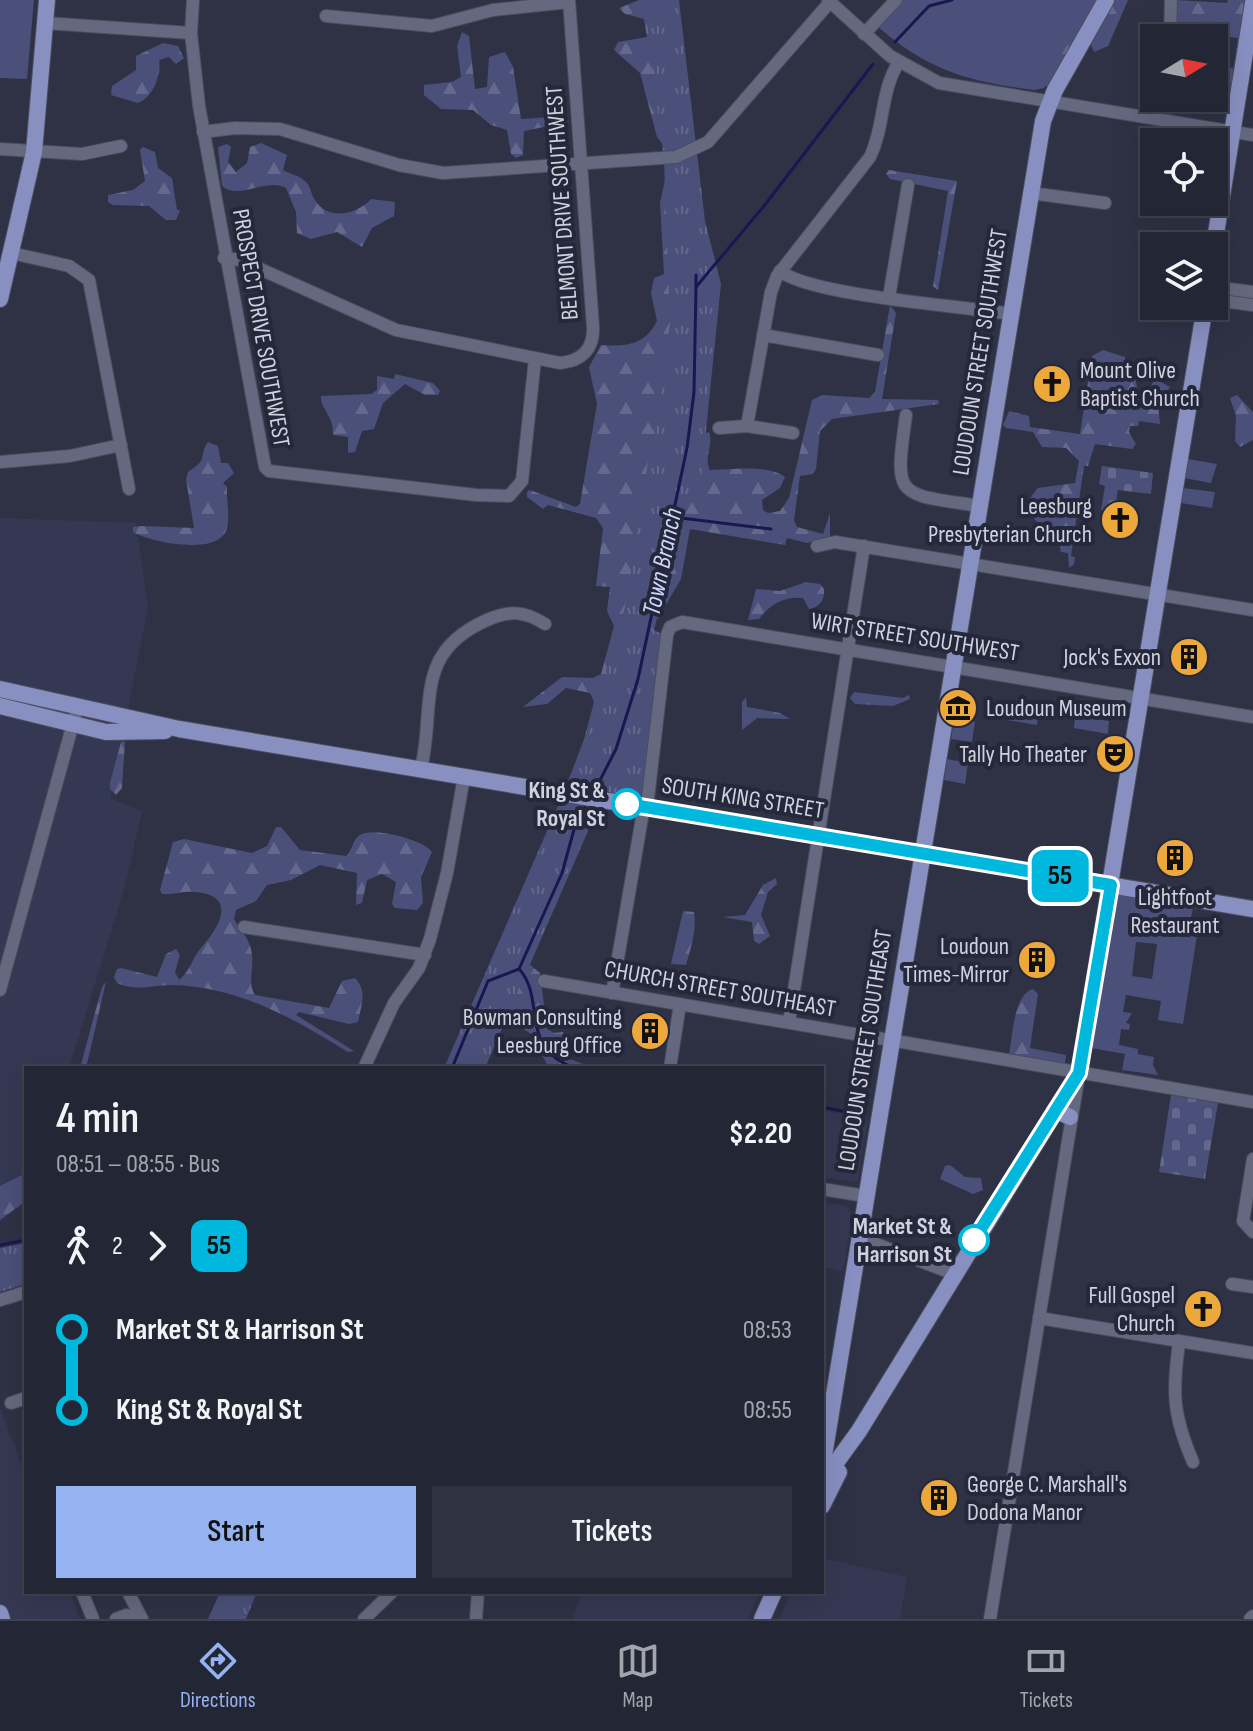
<!DOCTYPE html>
<html lang="en">
<head>
<meta charset="utf-8">
<style>
	:root { --surface:#232634; --page:#2f3240; --text:#f1f3f6; --muted:#a3a5ac; --line:#40434f; --accent:#95b2f1 }
	body { margin:0; font-family:"Sofia Sans Condensed",sans-serif; background:var(--page); color:var(--text); height:100vh; display:flex; flex-direction:column; font-size:30px; white-space:nowrap }
	* { box-sizing:border-box; margin:0 }
	p { font-size:26px; color:var(--muted) }
	.icon { flex:none; width:44px; height:44px; fill:none; stroke:currentColor; stroke-width:2; stroke-linecap:round; stroke-linejoin:round }
	.map { position:relative; flex:1; overflow:hidden }
	.details { position:absolute; left:24px; top:1066px; width:800px; height:528px; display:flex; flex-direction:column; background:var(--surface); border-radius:0px; box-shadow:0 8px 32px #0002,0 0 0 2px var(--line) }
	.details>* { flex:none }
	.badge { padding:0 16px; border-radius:12px; font-size:28px; line-height:52px }
	.needle { width:52px; rotate:80deg }
	.fabs { position:absolute; left:1140px; top:24px; display:grid; gap:16px }
	.fabs a { display:grid; place-items:center; width:88px; height:88px; border-radius:0px; background:var(--surface); box-shadow:0 8px 32px #0002,0 0 0 2px var(--line); font-size:40px }
	.map>.badge { position:absolute; translate:-50% -50%; box-shadow:0 0 0 4px #fff }
	.legs { display:flex; align-items:center; gap:12px; height:88px; padding:0 32px; font-size:26px }
	.legs p { margin-inline-start:auto }
	.head { display:flex; align-items:center; justify-content:space-between; height:136px; padding:0 32px }
	h1 { font-size:44px; font-weight:600; line-height:60px }
	.action { display:flex; gap:16px; margin-top:auto; padding:16px 32px }
	.action a { flex:1; height:92px; border-radius:0px; background:var(--accent); color:#111; font-size:32px; font-weight:600; line-height:92px; text-align:center }
	.action a+a { background:var(--page); color:var(--text) }
	ul { padding:0 32px; list-style:none }
	li { display:flex; align-items:center; gap:28px; height:80px; font-size:30px }
	li i { display:grid; place-items:center; width:12px; height:100%; margin:0 10px; background:currentColor }
	li i::after { content:''; width:20px; height:20px; margin:-10px; border:6px solid; border-radius:50%; background:var(--surface) }
	li p { margin-inline-start:auto }
	li:first-child i { background:linear-gradient(#0000 50%,currentColor 0) }
	li:last-child i { background:linear-gradient(currentColor 50%,#0000 0) }
	.menu { display:flex; justify-content:space-around; align-items:center; height:112px; border-top:2px solid var(--line); background:var(--surface); font-size:22px; color:var(--muted) }
	.menu a { display:grid; justify-items:center; gap:4px }
	.menu .selected { color:var(--accent) }
	.map>svg:first-child { display:block }
	.built { fill:#353852 }
	.grass { fill:#4a5079; fill-rule:evenodd }
	.forest { fill:url(#forest-firs) }
	.cemetery { fill:url(#cemetery-stones) }
	.park { fill:url(#park-tufts) }
	.lines { fill:none; stroke-linecap:round; stroke-linejoin:round }
	.stream { stroke:#191752; stroke-width:3 }
	.minor-casing { stroke:#4b4d5d; stroke-width:14 }
	.major-casing { stroke:#4b4d5d; stroke-width:18 }
	.minor { stroke:#65697f; stroke-width:12 }
	.major { stroke:#8890c2; stroke-width:16 }
	.line-1-casing { stroke:#fff; stroke-width:18 }
	.line-1 { stroke:#00b8de; stroke-width:12 }
	.stop-1-dot { fill:#fff; stroke:#00b8de; stroke-width:4 }
	.labels { text-anchor:middle; dominant-baseline:central; stroke-width:8; stroke-linejoin:round; paint-order:stroke }
	.street-label { font-size:24px; fill:#cfd2de; stroke:#25283b }
	.poi-label { font-size:24px; fill:#cfd2de; stroke:#25283b; text-anchor:end }
	.stop-label { font-size:24px; font-weight:bold; fill:#cfd2de; stroke:#25283b; text-anchor:end }
	.water-label { font-size:26px; font-style:italic; fill:#cfd5fc; stroke:#25283b }
</style>
</head>
<body>
<div class="map">
<svg width="1253" height="1619" viewBox="0 0 1253 1619">
	<defs>
		<pattern id="forest-firs" width="22" height="20" patternUnits="userSpaceOnUse" patternTransform="scale(2)"><rect width="22" height="20" fill="#4a5079"/><path d="M5 1l3.5 6h-7zM16 11l3.5 6h-7z" fill="#63688c"/></pattern>
		<pattern id="cemetery-stones" width="16" height="16" patternUnits="userSpaceOnUse" patternTransform="scale(2)"><rect width="16" height="16" fill="#4a5079"/><path d="M2 7V4a2 2 0 0 1 4 0v3zM10 15v-3a2 2 0 0 1 4 0v3z" fill="#63688c"/></pattern>
		<pattern id="park-tufts" width="24" height="20" patternUnits="userSpaceOnUse" patternTransform="scale(2)"><rect width="24" height="20" fill="#4a5079"/><path d="M3 7l-1-3M5 7V3M7 7l1-3M15 17l-1-3M17 17v-4M19 17l1-3" fill="none" stroke="#63688c"/></pattern>
	</defs>
	<rect width="100%" height="100%" fill="#2f3245"/>
	<g class="built">
		<polygon points="0,518 136,523 148,607 110,798 142,811 125,886 69,1068 26,1068 26,1178 0,1189"/>
		<polygon points="822,1110 868,1119 857,1182 822,1177"/>
		<polygon points="822,1202 847,1206 852,1216 843,1271 822,1267"/>
		<polygon points="0,1408 26,1477 26,1592 70,1592 80,1619 0,1619"/>
		<polygon points="822,1558 907,1577 900,1619 779,1619 791,1592 822,1592"/>
		<polygon points="582,1592 760,1592 748,1619 573,1619"/>
	</g>
	<g class="grass">
		<polygon points="0,0 34,0 27,79 0,78"/>
		<path d="M 903,0 L 1098,0 L 1044,88 L 1034,90 C 969,82 928,70 878,27 Z"/>
		<polygon points="1188,459 1217,464 1211,483 1184,478"/>
		<polygon points="1183,488 1215,492 1212,508 1181,503"/>
		<polygon points="1008,705 1039,708 1037,725 1007,720 1013,713"/>
		<polygon points="1075,716 1109,721 1108,734 1074,728"/>
		<polygon points="954,719 975,722 972,742 951,739"/>
		<polygon points="947,759 968,763 965,784 944,780"/>
		<path d="M 1117,895 L 1193,908 L 1189,927 L 1198,929 L 1183,1024 L 1158,1020 L 1161,1001 L 1126,995 L 1123,1012 L 1132,1013 L 1126,1023 L 1130,1024 L 1129,1030 L 1121,1029 L 1119,1045 L 1138,1049 L 1138,1054 L 1154,1057 L 1153,1065 L 1158,1075 L 1122,1070 L 1125,1054 L 1091,1048 ZM 1136,942 L 1157,944 L 1152,979 L 1132,976 Z"/>
		<polygon points="950,1165 965,1177 981,1178 983,1190 973,1194 940,1179 945,1166"/>
	</g>
	<g class="forest">
		<polygon points="639,0 653,0 664,146 657,137 640,73 614,50 618,42 647,37 644,19 625,14 619,8"/>
		<polygon points="1094,0 1101,0 1049,85 1034,90 1032,83 1049,76"/>
		<polygon points="1113,0 1128,0 1108,46 1094,52 1090,42"/>
		<polygon points="1175,0 1227,3 1228,0 1246,0 1228,107 1225,114 1215,114 1211,104 1213,99 1218,99 1221,83 1230,68 1234,69 1238,38 1224,36 1222,49 1214,52 1214,38 1200,38 1200,27 1178,33 1175,31"/>
		<polygon points="462,32 469,36 475,89 487,87 489,57 505,52 513,67 521,119 565,116 569,122 524,131 523,155 516,158 511,154 507,130 491,125 473,110 441,109 424,95 424,85 452,82 461,77 457,46"/>
		<path d="M 163,43 L 178,46 L 184,58 L 176,64 L 169,57 L 159,60 C 162,73 153,98 138,103 L 111,95 L 112,86 L 136,70 L 136,56 Z"/>
		<path d="M 261,143 L 287,155 L 283,170 C 290,174 301,176 306,182 C 311,187 311,195 315,200 C 328,221 356,215 371,199 L 395,202 L 394,216 L 372,228 L 362,247 L 337,232 L 311,239 L 297,233 L 296,212 L 286,188 C 266,177 240,201 222,186 L 218,147 L 227,144 L 231,147 L 228,162 L 236,172 L 247,163 L 250,147 Z"/>
		<polygon points="143,147 155,152 158,168 172,178 177,210 180,210 176,220 166,220 149,206 113,205 108,202 108,195 133,190 145,181 140,150"/>
		<path d="M 668,166 L 677,266 L 642,579 L 580,755 L 594,702 L 590,693 L 566,688 L 547,704 L 523,707 L 562,677 L 593,678 L 601,674 L 614,626 L 607,611 L 610,587 L 596,586 L 603,528 L 596,518 L 548,505 L 543,509 L 527,497 L 527,492 L 530,490 L 576,507 L 580,504 L 597,404 L 589,367 L 601,345 C 626,347 645,345 657,321 L 651,293 L 654,278 L 664,274 L 660,203 Z"/>
		<polygon points="889,170 957,181 938,290 933,286 948,191 890,179 886,174"/>
		<path d="M 890,305 L 896,313 L 882,399 L 938,400 L 939,404 L 832,419 L 820,431 L 816,469 L 813,474 L 800,476 L 794,520 L 797,527 L 823,534 L 830,513 L 830,536 L 807,543 L 787,538 L 785,545 L 690,529 L 681,579 L 657,620 C 651,583 693,474 705,434 L 709,432 C 714,445 703,459 710,470 C 732,470 767,464 785,477 L 780,488 L 762,500 L 763,510 L 768,513 L 780,511 L 789,498 L 812,400 L 822,395 L 869,398 L 875,392 Z"/>
		<path d="M 1103,350 L 1125,357 L 1127,380 L 1135,378 L 1138,392 L 1150,391 L 1154,378 L 1170,387 L 1158,404 L 1160,424 L 1139,421 L 1138,426 L 1130,426 L 1129,432 L 1136,444 L 1132,449 L 1095,444 L 1088,466 L 1084,466 L 1071,556 L 1075,557 L 1074,564 L 1069,568 L 1068,553 L 1061,552 L 1058,538 C 1041,525 1015,512 1038,488 L 1075,483 L 1079,461 L 1066,448 L 1042,447 L 1033,432 L 1006,428 L 1003,425 L 1009,411 L 1029,416 L 1030,427 L 1080,434 L 1092,356 Z"/>
		<path d="M 395,374 L 433,383 L 440,391 L 438,395 L 425,395 L 405,384 L 383,403 L 374,429 L 362,431 L 355,452 L 348,453 L 348,437 L 333,435 C 334,415 320,409 321,396 L 371,394 L 377,390 L 377,376 L 394,379 Z"/>
		<polygon points="1237,395 1253,412 1253,440 1240,447 1235,441 1236,416 1230,398"/>
		<path d="M 208,442 L 218,446 L 221,463 L 228,463 L 234,473 L 223,483 L 227,487 C 226,500 231,519 226,531 C 216,555 152,543 133,532 L 133,527 L 141,526 L 194,528 L 186,479 L 188,472 C 211,457 197,458 208,442 Z"/>
		<path d="M 806,582 L 820,584 L 824,589 C 825,599 820,607 809,609 L 803,598 C 785,596 770,604 759,619 L 748,620 L 756,589 L 780,591 Z"/>
		<polygon points="854,692 903,698 909,695 910,699 893,706 855,704 850,698"/>
		<polygon points="746,697 747,707 780,713 790,719 757,718 742,730 742,702"/>
		<polygon points="125,741 122,788 116,795 110,789 110,783 121,742"/>
		<path d="M 276,827 L 281,827 L 300,850 L 346,856 C 353,850 352,840 360,835 C 372,826 425,840 432,852 L 421,877 L 423,903 L 417,910 L 395,908 L 392,904 L 396,882 L 382,874 L 367,880 L 362,903 L 356,905 L 357,873 L 320,865 L 291,880 L 267,885 L 256,901 L 236,910 L 234,919 C 241,931 251,940 252,955 C 254,971 247,982 255,995 L 329,1008 L 342,981 L 355,978 C 368,992 361,1005 358,1022 L 349,1024 L 299,1012 L 296,1015 L 354,1051 L 348,1052 C 293,1018 239,987 172,985 C 152,985 136,992 117,983 L 114,977 L 117,969 L 121,968 L 157,977 L 166,954 L 176,949 L 180,955 L 175,972 L 179,980 C 189,973 192,959 200,949 C 218,929 240,895 194,892 C 183,891 173,895 162,894 L 160,890 L 173,842 L 184,839 L 252,853 L 267,846 Z"/>
		<polygon points="776,878 777,884 768,892 761,915 770,936 759,944 754,941 752,922 723,917 745,915 763,885"/>
		<path d="M 683,911 L 694,912 C 697,929 691,948 686,965 L 671,964 Z"/>
		<polygon points="529,964 540,973 547,1029 554,1033 563,1032 567,1058 594,1068 549,1068 531,1034 511,1021 509,1011"/>
		<polygon points="106,982 86,1068 80,1068 102,987"/>
		<path d="M 1033,989 L 1038,994 L 1030,1048 L 1066,1055 L 1065,1063 L 1057,1065 L 1009,1054 C 1013,1036 1013,995 1033,989 Z"/>
		<polygon points="26,1173 26,1201 0,1220 0,1186"/>
	</g>
	<g class="cemetery">
		<polygon points="1102,466 1153,473 1151,494 1118,490 1114,512 1101,510 1105,486 1099,484"/>
		<polygon points="1171,1095 1218,1103 1205,1179 1159,1172"/>
	</g>
	<g class="park">
		<polygon points="644,0 679,0 705,221 721,284 701,479 679,525 654,630 662,634 644,794 640,797 605,792 485,1068 444,1068 564,792 591,721 625,607 670,324 664,160"/>
		<polygon points="26,1243 26,1284 0,1292 0,1248"/>
		<polygon points="220,1592 257,1592 246,1619 208,1619"/>
	</g>
	<g class="lines">
		<g class="stream">
			<polyline points="895,42 929,6 952,0"/>
			<polyline points="696,275 696,287"/>
			<polyline points="673,517 771,529"/>
			<polyline points="594,792 616,749 638,679 687,448 694,392 696,287 764,206 873,64"/>
			<path d="M 520,970 C 546,1000 518,1048 575,1068"/>
			<polyline points="452,1068 488,981 519,969 562,873 575,826 586,805"/>
			<polyline points="822,1107 857,1114"/>
			<polyline points="0,1245 26,1240"/>
		</g>
		<g class="minor-casing">
			<g id="minor">
				<polyline points="193,0 191,33 199,106 265,467 269,471 476,495 509,496 522,481 535,359"/>
				<polyline points="828,0 890,56 939,83 1253,135"/>
				<polyline points="326,16 432,26 493,10 569,2"/>
				<polyline points="45,23 191,33"/>
				<polyline points="864,34 896,0"/>
				<polyline points="1170,38 1171,0"/>
				<polyline points="1154,42 1151,47 1154,55"/>
				<polyline points="203,132 235,128 280,129 399,165 443,173 676,157 708,142 830,2"/>
				<polyline points="0,149 82,154 121,146"/>
				<polyline points="1031,193 1105,203"/>
				<polyline points="11,253 69,266 89,280 129,489"/>
				<path d="M 224,258 L 240,260 L 396,330 L 560,363 C 582,361 594,349 593,327 L 569,0"/>
				<path d="M 780,271 C 812,296 963,306 1011,314"/>
				<polyline points="1214,287 1253,292"/>
				<polyline points="889,297 908,185"/>
				<polyline points="1214,300 1253,305"/>
				<polyline points="763,335 878,355"/>
				<path d="M 906,415 C 894,500 896,493 979,506"/>
				<path d="M 747,426 L 771,292 L 777,276 L 870,157 C 885,126 880,91 899,62"/>
				<polyline points="719,428 747,426 793,433"/>
				<polyline points="0,462 70,456 121,445"/>
				<polyline points="817,546 835,542 1253,610"/>
				<path d="M 421,769 C 436,706 412,653 487,620 C 509,610 525,611 545,624"/>
				<polyline points="647,807 667,635 670,627 682,622 1253,717"/>
				<polyline points="244,927 425,955"/>
				<polyline points="544,981 1253,1102"/>
				<polyline points="0,990 75,716"/>
				<polyline points="612,993 644,806"/>
				<polyline points="789,1022 864,546"/>
				<polyline points="364,1068 394,1003 419,968 430,939 447,873 464,777"/>
				<polyline points="670,1068 680,1004"/>
				<polyline points="1253,1159 1243,1221 1253,1232"/>
				<polyline points="822,1189 865,1196"/>
				<polyline points="858,1237 954,1274"/>
				<polyline points="1232,1284 1253,1287"/>
				<polyline points="0,1300 26,1292"/>
				<polyline points="1039,1318 1253,1353"/>
				<path d="M 1179,1343 C 1172,1392 1173,1416 1193,1462"/>
				<polyline points="11,1403 26,1398"/>
				<polyline points="82,1592 93,1619"/>
				<polyline points="128,1592 142,1619"/>
				<polyline points="116,1619 126,1615 142,1619"/>
				<polyline points="364,1619 392,1592"/>
				<polyline points="476,1619 478,1592"/>
				<polyline points="990,1619 1078,1080"/>
				<polyline points="1250,1619 1253,1616"/>
			</g>
		</g>
		<g class="major-casing">
			<g id="major">
				<polyline points="1214,246 1253,3"/>
				<polyline points="0,299 34,152 47,0"/>
				<polyline points="0,689 179,729 1253,909"/>
				<polyline points="0,706 106,732 165,731"/>
				<polyline points="1055,1110 1070,1117"/>
				<polyline points="822,1468 1043,121 1055,90 1106,0"/>
				<polyline points="822,1482 859,1431 1079,1073 1205,306"/>
				<polyline points="822,1506 839,1472"/>
				<polyline points="0,1613 2,1619"/>
				<polyline points="762,1619 774,1592"/>
			</g>
		</g>
		<use href="#minor" class="minor"/>
		<use href="#major" class="major"/>
	</g>
	<g class="lines">
		<g class="line-1-casing">
			<polyline id="line-1" points="627,804 1111,885 1079,1073 974,1240"/>
		</g>
		<use href="#line-1" class="line-1"/>
	</g>
	<defs>
		<g id="church-disc" transform="scale(2)"><circle r="9.5" fill="#eda83b" stroke="#25283b"/><path d="M-1.2-6h2.4v3.5h3.3v2.4h-3.3V6h-2.4V-.1h-3.3v-2.4h3.3Z" fill="#111"/></g>
		<g id="building-disc" transform="scale(2)"><circle r="9.5" fill="#eda83b" stroke="#25283b"/><path d="M-4-6H4V6H1V3H-1V6H-4ZM-2.5-4.3h1.7v1.8h-1.7ZM.8-4.3h1.7v1.8H.8ZM-2.5-1h1.7V.8h-1.7ZM.8-1h1.7V.8H.8Z" fill="#111"/></g>
		<g id="museum-disc" transform="scale(2)"><circle r="9.5" fill="#eda83b" stroke="#25283b"/><path d="M0-6L6-3V-2H-6V-3ZM-5-1h2V3h-2ZM-1-1h2V3h-2ZM3-1h2V3H3ZM-6 4H6V6H-6Z" fill="#111"/></g>
		<g id="theatre-disc" transform="scale(2)"><circle r="9.5" fill="#eda83b" stroke="#25283b"/><path d="M-5-5.5Q0-4 5-5.5V0Q5 5 0 6Q-5 5-5 0ZM-3.3-2.5H-1v1.5H-3.3ZM1-2.5H3.3v1.5H1ZM-2.8 1Q0 5.5 2.8 1Z" fill="#111"/></g>
	</defs>
	<g fill-rule="evenodd">
		<use href="#church-disc" x="1052" y="384"/>
		<use href="#church-disc" x="1120" y="520"/>
		<use href="#building-disc" x="1189" y="657"/>
		<use href="#museum-disc" x="958" y="708"/>
		<use href="#theatre-disc" x="1115" y="754"/>
		<use href="#building-disc" x="1175" y="858"/>
		<use href="#building-disc" x="1037" y="960"/>
		<use href="#building-disc" x="650" y="1031"/>
		<use href="#church-disc" x="1203" y="1309"/>
		<use href="#building-disc" x="939" y="1498"/>
	</g>
	<g class="stop-1-dot">
		<circle cx="627" cy="804" r="14"/>
		<circle cx="974" cy="1240" r="14"/>
	</g>
	<g class="labels">
		<g class="street-label">
			<text transform="translate(562 203) rotate(-94)">BELMONT DRIVE SOUTHWEST</text>
			<text transform="translate(261 328) rotate(80)">PROSPECT DRIVE SOUTHWEST</text>
			<text transform="translate(980 352) rotate(-81)">LOUDOUN STREET SOUTHWEST</text>
			<text transform="translate(915 637) rotate(9)">WIRT STREET SOUTHWEST</text>
			<text transform="translate(743 798) rotate(9)">SOUTH KING STREET</text>
			<text transform="translate(720 989) rotate(10)">CHURCH STREET SOUTHEAST</text>
			<text transform="translate(865 1050) rotate(-81)">LOUDOUN STREET SOUTHEAST</text>
		</g>
		<g class="poi-label">
			<text x="1080" y="370" text-anchor="start">Mount Olive<tspan x="1080" dy="28">Baptist Church</tspan></text>
			<text x="1092" y="506">Leesburg<tspan x="1092" dy="28">Presbyterian Church</tspan></text>
			<text x="1161" y="657">Jock's Exxon</text>
			<text x="986" y="708" text-anchor="start">Loudoun Museum</text>
			<text x="1087" y="754">Tally Ho Theater</text>
			<text x="1175" y="897" text-anchor="middle">Lightfoot<tspan x="1175" dy="28">Restaurant</tspan></text>
			<text x="1009" y="946">Loudoun<tspan x="1009" dy="28">Times-Mirror</tspan></text>
			<text x="622" y="1017">Bowman Consulting<tspan x="622" dy="28">Leesburg Office</tspan></text>
			<text x="1175" y="1295">Full Gospel<tspan x="1175" dy="28">Church</tspan></text>
			<text x="967" y="1484" text-anchor="start">George C. Marshall's<tspan x="967" dy="28">Dodona Manor</tspan></text>
		</g>
		<g class="stop-label">
			<text x="605" y="790">King St &amp;<tspan x="605" dy="28">Royal St</tspan></text>
			<text x="952" y="1226">Market St &amp;<tspan x="952" dy="28">Harrison St</tspan></text>
		</g>
		<g class="water-label">
			<text transform="translate(663 562) rotate(-78)">Town Branch</text>
		</g>
	</g>
</svg>
<div class="fabs">
<a><svg class="needle" viewBox="-14 -14 28 28"><path d="M0-13l5 13h-10z" fill="#e53935"/><path d="M0 13l5-13h-10z" fill="#a3a5ac"/></svg></a>
<a><svg class="icon" aria-label="locate" viewBox="0 0 24 24"><circle cx="12" cy="12" r="6"/><path d="M12 2v4M12 18v4M2 12h4M18 12h4"/></svg></a>
<a><svg class="icon" aria-label="layers" viewBox="0 0 24 24"><path d="M12 4l9 5-9 5-9-5zM3 14l9 5 9-5"/></svg></a>
</div>
<b class="badge" style="left:1060px;top:876px;background:#00b8de;color:#111">55</b>
<section class="details">
<div class="head"><div><h1>4 min</h1><p>08:51 – 08:55 · Bus</p></div><b>$2.20</b></div>
<div class="legs"><svg class="icon" aria-label="walk" viewBox="0 0 24 24"><circle cx="13" cy="4" r="2"/><path d="M13 8l-2 6 4 7M11 14l-3 7M7 12l3-4h3l4 4"/></svg>2<svg class="icon" aria-label="forward" viewBox="0 0 24 24"><path d="M9 5l7 7-7 7"/></svg><b class="badge" style="background:#00b8de;color:#111">55</b></div>
<ul>
<li><i style="color:#00b8de"></i><b>Market St &amp; Harrison St</b><p>08:53</p></li>
<li><i style="color:#00b8de"></i><b>King St &amp; Royal St</b><p>08:55</p></li>
</ul>
<div class="action"><a>Start</a><a>Tickets</a></div>
</section>
</div>
<nav class="menu">
<a class="selected"><svg class="icon" aria-label="directions" viewBox="0 0 24 24"><path d="M12 3l9 9-9 9-9-9zM9 14v-3h6M13 9l2 2-2 2"/></svg>Directions</a>
<a><svg class="icon" aria-label="map" viewBox="0 0 24 24"><path d="M3 6l6-2 6 2 6-2v14l-6 2-6-2-6 2zM9 4v14M15 6v14"/></svg>Map</a>
<a><svg class="icon" aria-label="tickets" viewBox="0 0 24 24"><path d="M3 7h18v10H3zM15 7v10"/></svg>Tickets</a>
</nav>
</body>
</html>
